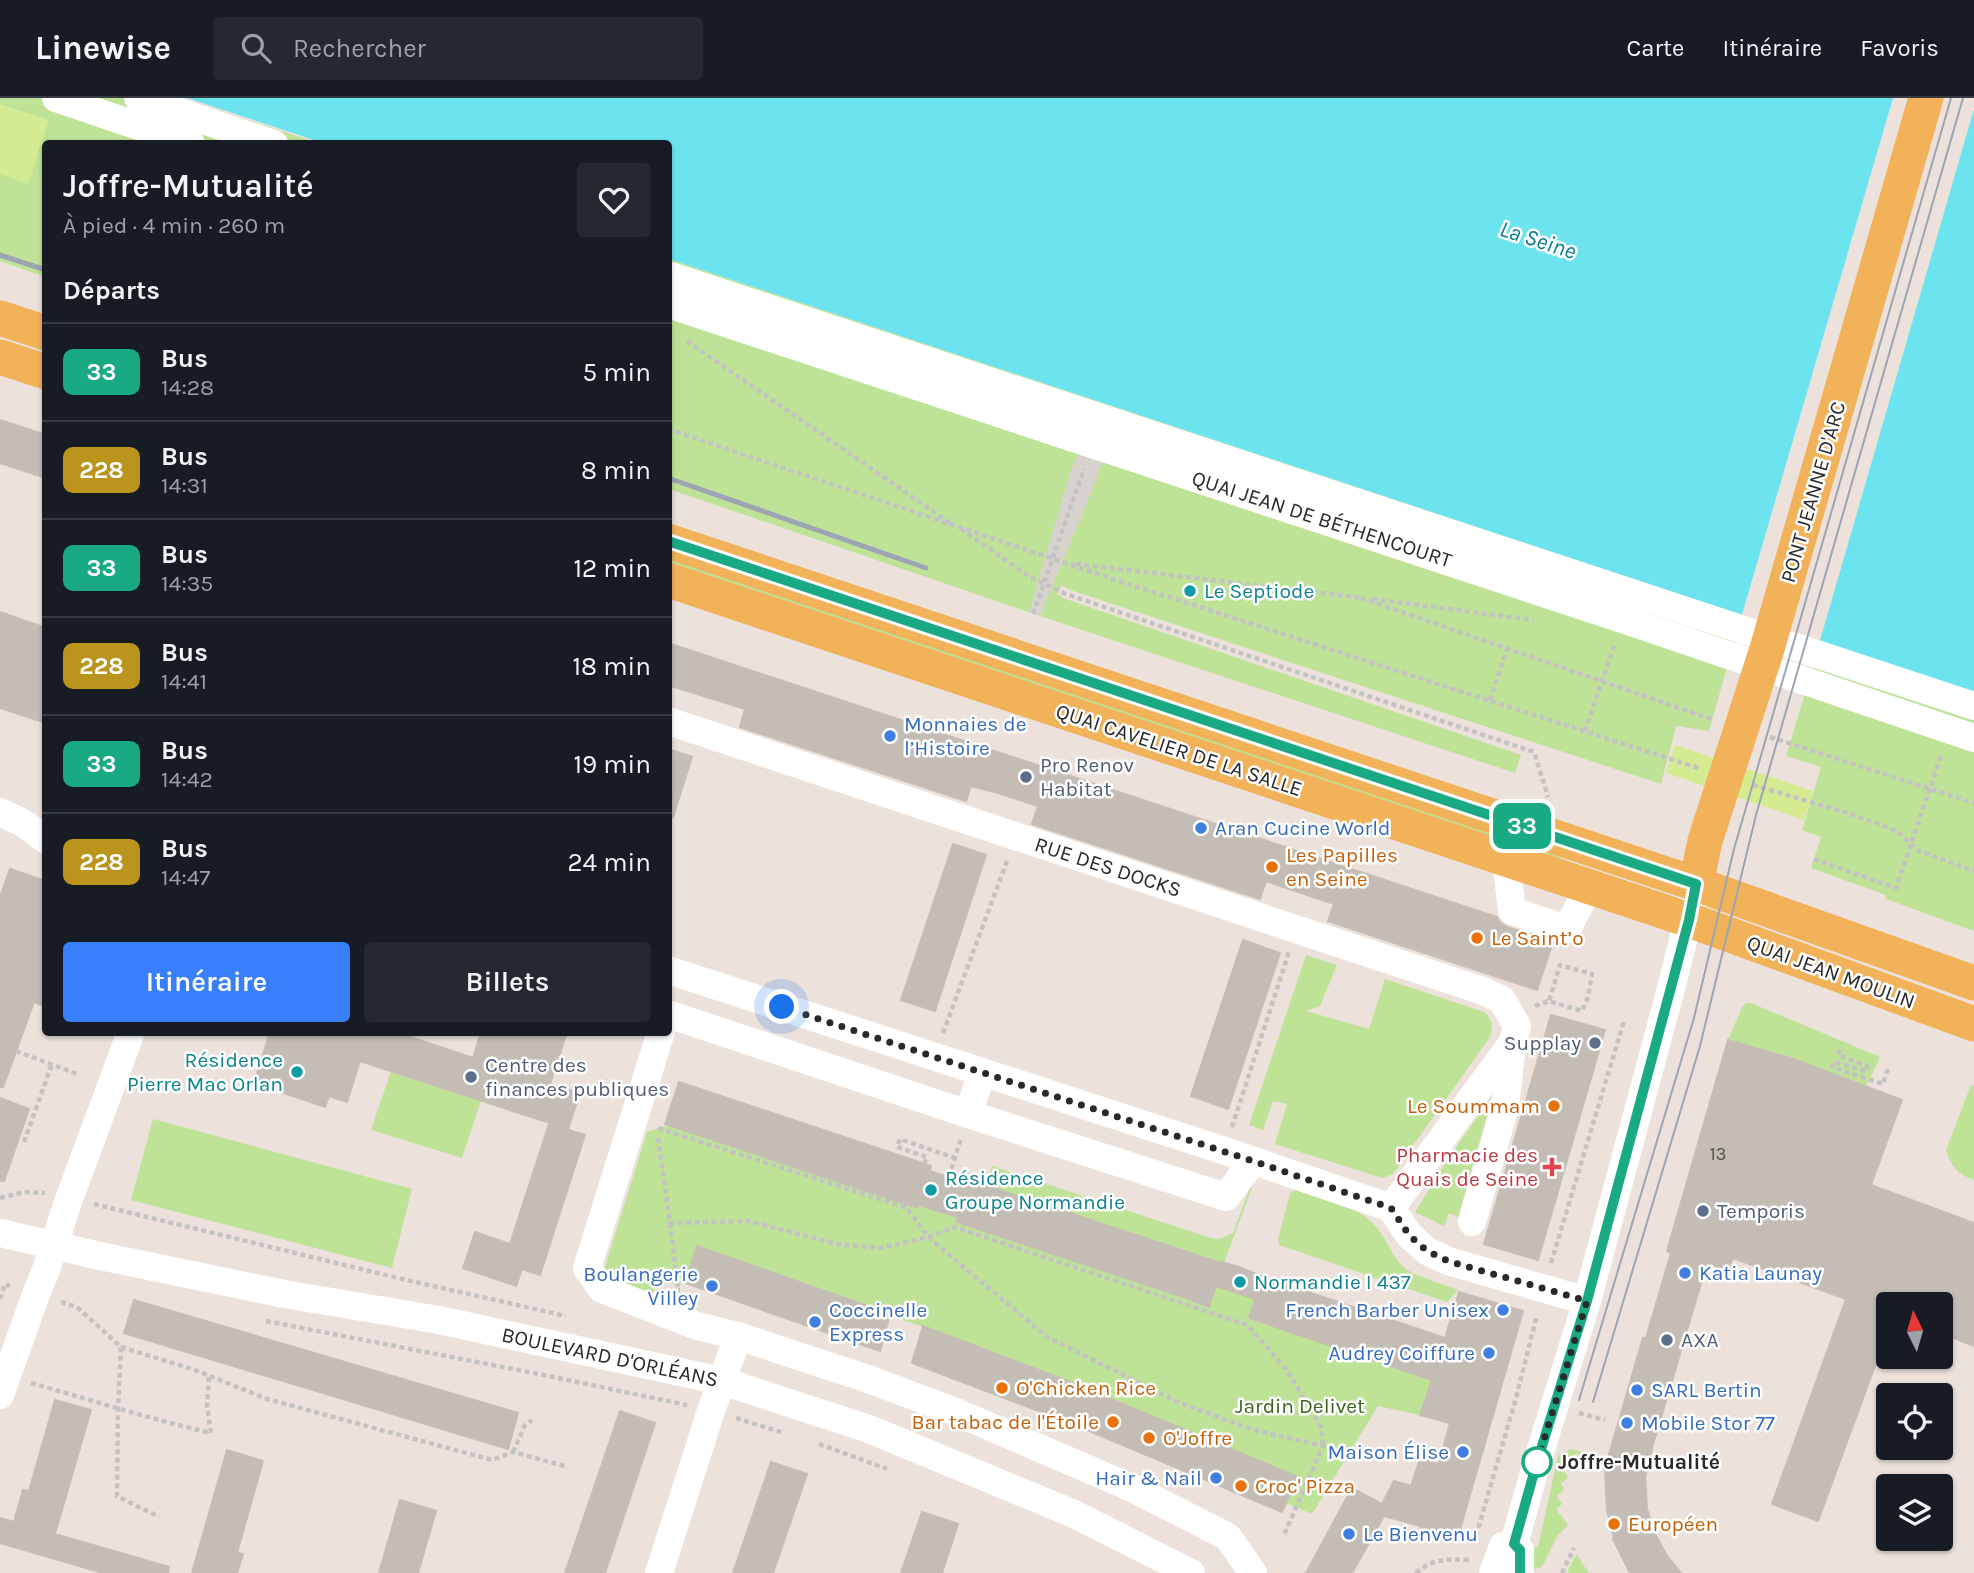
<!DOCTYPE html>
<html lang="fr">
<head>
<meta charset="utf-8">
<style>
	:root { --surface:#171b24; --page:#242831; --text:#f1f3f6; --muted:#9ea1a6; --line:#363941; --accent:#3880fb }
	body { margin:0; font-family:Karla,sans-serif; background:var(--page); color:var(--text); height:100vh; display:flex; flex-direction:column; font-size:26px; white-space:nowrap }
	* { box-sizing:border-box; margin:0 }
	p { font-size:23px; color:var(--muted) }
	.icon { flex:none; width:38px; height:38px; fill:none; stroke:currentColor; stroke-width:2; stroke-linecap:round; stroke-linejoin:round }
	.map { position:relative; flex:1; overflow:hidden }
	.sheet { position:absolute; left:42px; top:42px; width:630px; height:896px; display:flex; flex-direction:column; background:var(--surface); border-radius:7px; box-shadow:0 2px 5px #0004 }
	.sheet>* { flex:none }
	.badge { padding:0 14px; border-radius:10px; font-size:24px; line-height:46px }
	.needle { width:46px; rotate:355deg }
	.controls { position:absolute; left:1876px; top:1194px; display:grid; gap:14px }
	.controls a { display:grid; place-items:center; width:77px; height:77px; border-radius:7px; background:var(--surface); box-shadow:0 2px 5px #0004; font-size:35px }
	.you { position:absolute; width:35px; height:35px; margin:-18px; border:5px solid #fff; border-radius:50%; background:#1a73e8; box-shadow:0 0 0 10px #1a73e833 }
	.map>.badge { position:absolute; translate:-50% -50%; box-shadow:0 0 0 4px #fff }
	h2 { padding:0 21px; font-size:26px; line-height:63px }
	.round { display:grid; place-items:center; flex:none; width:74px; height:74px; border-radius:7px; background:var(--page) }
	.summary { display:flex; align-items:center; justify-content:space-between; height:119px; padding:0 21px }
	h1 { font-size:33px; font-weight:600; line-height:52px }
	.button { display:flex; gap:14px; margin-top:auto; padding:14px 21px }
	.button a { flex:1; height:80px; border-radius:7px; background:var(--accent); color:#fff; font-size:28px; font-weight:600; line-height:80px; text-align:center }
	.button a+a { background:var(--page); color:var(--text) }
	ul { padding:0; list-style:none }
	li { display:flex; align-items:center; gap:21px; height:98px; padding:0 21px; border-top:2px solid var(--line) }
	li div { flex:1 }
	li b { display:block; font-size:26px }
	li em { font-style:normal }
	li .badge { min-width:77px; font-weight:700; text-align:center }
	header { display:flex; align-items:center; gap:42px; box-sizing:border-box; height:98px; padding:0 35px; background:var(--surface); border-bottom:2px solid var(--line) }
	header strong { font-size:33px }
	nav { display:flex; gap:38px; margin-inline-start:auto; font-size:24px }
	.search { width:490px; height:63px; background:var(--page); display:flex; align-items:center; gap:18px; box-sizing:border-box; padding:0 24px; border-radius:7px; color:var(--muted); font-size:26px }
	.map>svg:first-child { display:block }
	.green { fill:#bee396 }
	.pitch { fill:#d5eb92 }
	.plaza { fill:#d8d2cd }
	.water { fill:#6ce4ef }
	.pier { fill:#ece1db }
	.building { fill:#c4bdb6; stroke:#c7bdb4; stroke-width:2 }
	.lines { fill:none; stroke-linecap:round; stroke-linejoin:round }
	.path { stroke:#c3c3c3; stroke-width:4.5; stroke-dasharray:5 3.5; stroke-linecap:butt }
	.minor { stroke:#fff; stroke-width:28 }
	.major { stroke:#f1b25a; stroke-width:35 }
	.tram { stroke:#9da5b4; stroke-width:2 }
	.rail { stroke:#9da5b4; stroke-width:5 }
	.line-casing { stroke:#fff; stroke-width:16 }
	.line { stroke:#19aa83; stroke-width:10 }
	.walk { stroke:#292929; stroke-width:7; stroke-dasharray:0 12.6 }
	.culture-dot { fill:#0f9aa8; stroke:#fff; stroke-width:2.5 }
	.shop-dot { fill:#3f7fe0; stroke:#fff; stroke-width:2.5 }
	.service-dot { fill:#5c6f8a; stroke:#fff; stroke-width:2.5 }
	.food-dot { fill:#e8710a; stroke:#fff; stroke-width:2.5 }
	.health-dot { fill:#e0444e; stroke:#fff; stroke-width:2.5 }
	.stop-dot { fill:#fff; stroke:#19aa83; stroke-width:3.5 }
	.labels { text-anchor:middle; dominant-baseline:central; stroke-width:5; stroke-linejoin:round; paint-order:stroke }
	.number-label { font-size:18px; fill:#504e4c }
	.street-label { font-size:21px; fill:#292929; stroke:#fff }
	.culture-label { font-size:21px; fill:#0d838f; stroke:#fff; text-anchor:start }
	.shop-label { font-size:21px; fill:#366cbe; stroke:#fff; text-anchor:start }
	.service-label { font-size:21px; fill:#4e5e75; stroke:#fff; text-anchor:start }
	.food-label { font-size:21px; fill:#c56008; stroke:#fff; text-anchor:start }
	.health-label { font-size:21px; fill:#be3a42; stroke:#fff; text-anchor:end }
	.park-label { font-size:21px; fill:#376619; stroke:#fff }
	.stop-label { font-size:21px; font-weight:bold; fill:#292929; stroke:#fff; text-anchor:start }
	.water-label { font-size:23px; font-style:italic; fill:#0c7d93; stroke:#fff }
</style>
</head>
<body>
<header>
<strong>Linewise</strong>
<div class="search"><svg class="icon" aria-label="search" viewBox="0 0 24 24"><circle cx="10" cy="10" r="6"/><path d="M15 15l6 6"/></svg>Rechercher</div>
<nav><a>Carte</a><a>Itinéraire</a><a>Favoris</a></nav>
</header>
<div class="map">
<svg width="1974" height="1475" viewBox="0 0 1974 1475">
	<rect width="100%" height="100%" fill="#ece1db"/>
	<g class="green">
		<polygon points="0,0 180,0 318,45 46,46 45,179 0,163"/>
		<polygon points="669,161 1742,517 1709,633 1676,628 1661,686 1070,492 1062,487 1057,496 1063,500 1521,657 1515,675 1040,518 669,391"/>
		<polygon points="669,458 1562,755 1560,764 669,468"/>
		<polygon points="1821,543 1974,597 1974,833 1886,801 1886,797 1811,770 1821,739 1802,732 1821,669 1786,658"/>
		<path d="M 1306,857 L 1337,867 L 1320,908 L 1306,913 L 1369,931 L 1385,881 L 1484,914 C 1493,921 1493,929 1490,939 L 1393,1076 L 1382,1080 L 1275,1046 L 1287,1006 L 1273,1003 L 1263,1032 L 1249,1027 Z"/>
		<polygon points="1746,905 1751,905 1880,959 1866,989 1794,961 1728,942 1742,909"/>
		<polygon points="391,973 481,1003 462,1060 371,1032"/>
		<path d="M 1971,987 L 1974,988 L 1974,1082 C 1958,1076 1951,1069 1946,1052 Z"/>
		<polygon points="1490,1007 1458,1119 1449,1115 1444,1128 1415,1114 1448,1061 1485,1008"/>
		<polygon points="153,1021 412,1091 392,1170 131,1102"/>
		<polygon points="668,1027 915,1110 915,1112 918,1107 958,1120 956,1125 958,1124 1198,1204 1208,1209 1216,1188 1255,1201 1249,1221 1432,1282 1420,1317 1378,1308 1312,1416 1286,1405 1297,1380 1271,1368 1068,1283 957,1241 697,1149 685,1185 661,1186 644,1203 599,1188 647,1034"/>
		<polygon points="992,1068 1211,1140 1219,1141 1233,1135 1250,1089 1252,1089 1224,1165 1221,1165 986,1087"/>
		<path d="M 1295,1092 C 1322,1100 1360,1107 1378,1131 C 1388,1144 1394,1163 1407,1172 C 1421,1180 1443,1186 1458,1192 L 1447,1204 L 1279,1147 L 1278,1141 L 1290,1096 Z"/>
		<polygon points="1571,1351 1581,1354 1587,1364 1585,1365 1577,1355 1569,1361 1573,1367 1564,1373 1568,1380 1561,1385 1564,1392 1557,1398 1562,1406 1556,1411 1568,1427 1558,1437 1542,1469 1529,1473 1532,1450 1538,1449 1558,1358"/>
		<polygon points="1576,1456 1589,1475 1567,1475"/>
	</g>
	<g class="pitch">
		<polygon points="0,6 49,22 28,86 0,76"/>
		<polygon points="1675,647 1813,693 1804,722 1666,675"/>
	</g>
	<polygon class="plaza" points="1117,321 1093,390 1040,518 1029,514 1070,375 1085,336"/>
	<polygon class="water" points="187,0 1931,0 1974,12 1974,597 1821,543 669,161 668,46 323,45"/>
	<polygon class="pier" points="1893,0 1944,0 1974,8 1974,11 1819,546 1741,520"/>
	<g class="building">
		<polygon points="0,322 46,337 46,380 0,365"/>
		<polygon points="0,514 46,530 46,625 0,610"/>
		<polygon points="668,545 1497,819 1500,824 1507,829 1553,844 1537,892 1328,823 1334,806 1266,783 1260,801 1032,726 1038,708 998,695 971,688 966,703 740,629 745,611 668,587"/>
		<polygon points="668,651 692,659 673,719 668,718"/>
		<polygon points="953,746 986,757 935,913 901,902"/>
		<polygon points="10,771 46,783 46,909 34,904 3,989 0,989 0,799"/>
		<polygon points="1243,842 1280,855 1228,1011 1191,998"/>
		<polygon points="1551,917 1605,932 1538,1162 1484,1146"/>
		<polygon points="270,934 396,934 473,960 481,934 567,934 550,986 580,995 568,1031 360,963 347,1004 329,998 325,1009 254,985"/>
		<polygon points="1728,942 1794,961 1902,1002 1871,1087 1974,1125 1974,1248 1941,1235 1941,1206 1888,1206 1888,1232 1818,1423 1772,1406 1846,1201 1733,1160 1728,1173 1707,1165 1652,1350 1645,1380 1647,1411 1654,1434 1667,1458 1681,1475 1630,1475 1613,1441 1614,1441 1607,1412 1605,1370 1643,1240 1646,1240 1671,1155 1667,1153"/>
		<polygon points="679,984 931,1068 930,1073 969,1086 971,1080 994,1090 1221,1165 1222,1164 1239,1169 1264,1179 1445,1240 1459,1194 1523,1213 1457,1442 1420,1432 1421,1428 1384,1418 1352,1475 1306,1475 1352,1390 1382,1406 1394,1383 1411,1388 1420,1361 1439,1366 1450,1325 1420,1317 1432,1282 1249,1220 1255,1201 1216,1188 1209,1209 1186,1200 956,1124 958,1119 918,1107 917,1110 665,1026"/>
		<polygon points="0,1000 29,1011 4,1083 0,1083"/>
		<polygon points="549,1026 585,1037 540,1177 522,1171 516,1188 463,1170 475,1134 510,1146"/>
		<polygon points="697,1148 890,1216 880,1253 685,1185"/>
		<polygon points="134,1202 518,1315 508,1351 124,1235"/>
		<polygon points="923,1228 1065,1282 1298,1379 1282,1414 1068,1324 912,1265"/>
		<polygon points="55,1302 91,1312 55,1436 169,1469 168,1475 103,1475 0,1445 0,1420 14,1424 23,1392 29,1393"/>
		<polygon points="620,1313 655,1325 605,1475 565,1475"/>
		<polygon points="227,1352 263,1363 237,1455 243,1456 237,1475 192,1475"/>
		<polygon points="771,1364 807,1376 773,1475 733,1475"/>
		<polygon points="400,1402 436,1413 418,1475 379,1475"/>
		<polygon points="922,1414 958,1426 942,1475 901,1475"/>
	</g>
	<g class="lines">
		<g class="path">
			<polyline points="687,243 950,425"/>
			<polyline points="668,331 1119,483 1698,670"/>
			<polyline points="961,431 1030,479 1066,496 1534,654 1548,699"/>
			<polyline points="1076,466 1363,500"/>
			<polyline points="1361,500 1714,622"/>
			<polyline points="1372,501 1533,522"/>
			<polyline points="1033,516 1084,371"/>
			<polyline points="1490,602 1507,551"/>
			<polyline points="1585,633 1615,545"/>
			<polyline points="1770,639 1974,705"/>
			<polyline points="1753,687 1854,717 1897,733 1917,752 1974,773"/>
			<polyline points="1814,761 1896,790 1941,658"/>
			<polyline points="1535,908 1549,903 1582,913 1588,899 1592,876 1560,867 1549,903"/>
			<polyline points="943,935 1007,763"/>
			<polyline points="1840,952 1838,957 1867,968 1866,973 1834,964 1832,969 1883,986 1888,970"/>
			<polyline points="16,953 77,976"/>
			<polyline points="1232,1029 1289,854"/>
			<polyline points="658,1030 907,1110 928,1139 955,1129 1247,1227 1286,1271 1321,1329 1323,1348"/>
			<polyline points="658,1040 670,1125 749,1123 836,1146 881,1150 928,1139 1047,1239 1178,1304 1251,1331 1323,1348 1283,1439"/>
			<polyline points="24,1044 52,966"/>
			<polyline points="924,1066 927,1059 897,1049 900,1041 955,1060"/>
			<polyline points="949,1079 961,1040"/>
			<polyline points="0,1100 25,1094 45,1095"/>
			<polyline points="94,1106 402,1181 566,1218"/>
			<polyline points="670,1125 678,1192 680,1192"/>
			<polyline points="1551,1165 1624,923"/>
			<polyline points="0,1201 5,1186 10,1188"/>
			<polyline points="61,1204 77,1209 121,1249 118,1309 117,1398 159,1419"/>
			<polyline points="266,1223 544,1277 687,1307"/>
			<polyline points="121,1249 195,1272 267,1301 492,1362 513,1354 568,1369"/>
			<path d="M 31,1285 C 91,1302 150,1321 211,1335 L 207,1308 L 209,1278"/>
			<polyline points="1579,1315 1605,1322"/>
			<polyline points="736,1320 781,1334"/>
			<polyline points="819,1346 887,1371"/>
			<polyline points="513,1354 525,1327 532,1322"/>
			<polyline points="1476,1438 1516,1300 1537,1217"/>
			<path d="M 1416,1475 C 1433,1460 1448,1461 1469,1462"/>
			<polyline points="1562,1475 1574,1450"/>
		</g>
		<g class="minor">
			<polyline points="56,0 191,46"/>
			<polyline points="138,0 274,46"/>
			<path d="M 668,177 C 1103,322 1539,463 1974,608"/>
			<polyline points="668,206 1622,521 1974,640"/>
			<polyline points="668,623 1483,893 1502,902 1517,928 1513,944 1391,1110"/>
			<polyline points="0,714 23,725 46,742"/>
			<polyline points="1506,761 1512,813 1567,831 1589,789"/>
			<polyline points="668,872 1225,1053 1391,1110 1409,1137 1427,1153 1448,1163 1587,1203"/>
			<polyline points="668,916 968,1016 982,975"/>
			<polyline points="661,934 587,1170 602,1191 697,1228 738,1238 871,1282 956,1314 1132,1390 1228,1439 1253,1475"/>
			<polyline points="968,1016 1226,1099 1253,1063"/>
			<polyline points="1472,1124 1505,1009 1512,947"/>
			<polyline points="0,1135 100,1158 284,1196 439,1222 722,1283 869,1331 1074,1416 1191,1475"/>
			<polyline points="0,1297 36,1196 46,1172 69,1101 131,934"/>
			<polyline points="1514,1446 1537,1364 1587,1203 1673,883 1693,802"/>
			<polyline points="1514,1446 1520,1452 1520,1475"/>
			<polyline points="659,1475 711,1313 738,1238"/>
			<polyline points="1493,1475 1503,1448 1514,1446"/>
		</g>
		<g class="major">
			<polyline points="0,220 46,235"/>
			<polyline points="0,259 46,274"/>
			<polyline points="668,443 1696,786 1974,885"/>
			<polyline points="668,482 1689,822 1974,926"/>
			<polyline points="1696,786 1705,743 1767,551 1926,0"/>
		</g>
		<g class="tram">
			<polyline points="1579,1302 1694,920 1734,751 1951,0"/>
			<polyline points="1593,1304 1700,948 1756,717 1963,0"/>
		</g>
		<g class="rail">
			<polyline points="0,157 46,172"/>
			<polyline points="668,380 926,470"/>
		</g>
	</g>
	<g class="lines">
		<g class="line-casing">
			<polyline id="line" points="668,443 1696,786 1689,822 1587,1203 1537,1364 1514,1446 1520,1452 1520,1475"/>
		</g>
		<use href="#line" class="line"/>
		<polyline class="walk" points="782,909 1253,1063 1391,1110 1409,1137 1427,1153 1448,1163 1587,1203 1537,1364"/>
	</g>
	<g class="culture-dot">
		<circle cx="1190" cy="493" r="7"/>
		<circle cx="297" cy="974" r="7"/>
		<circle cx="931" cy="1092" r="7"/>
		<circle cx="1240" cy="1184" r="7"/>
	</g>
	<g class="shop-dot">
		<circle cx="890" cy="638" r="7"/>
		<circle cx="1201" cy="730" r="7"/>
		<circle cx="1685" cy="1175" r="7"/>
		<circle cx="712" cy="1188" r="7"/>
		<circle cx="1503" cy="1212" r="7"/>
		<circle cx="815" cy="1224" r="7"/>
		<circle cx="1489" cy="1255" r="7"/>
		<circle cx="1637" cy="1292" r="7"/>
		<circle cx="1627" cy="1325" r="7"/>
		<circle cx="1463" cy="1354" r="7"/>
		<circle cx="1216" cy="1380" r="7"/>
		<circle cx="1349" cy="1436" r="7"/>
	</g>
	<g class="service-dot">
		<circle cx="1026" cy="679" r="7"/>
		<circle cx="1595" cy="945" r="7"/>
		<circle cx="471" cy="979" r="7"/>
		<circle cx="1703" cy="1113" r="7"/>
		<circle cx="1667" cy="1242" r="7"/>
	</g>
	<g class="food-dot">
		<circle cx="1272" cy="769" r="7"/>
		<circle cx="1477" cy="840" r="7"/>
		<circle cx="1554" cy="1008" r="7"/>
		<circle cx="1002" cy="1290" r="7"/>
		<circle cx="1113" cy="1324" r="7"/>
		<circle cx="1149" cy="1340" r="7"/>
		<circle cx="1241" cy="1388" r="7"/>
		<circle cx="1614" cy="1426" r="7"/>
	</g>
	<path class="health-dot" d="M1548.5 1058.5h7v7h7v7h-7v7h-7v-7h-7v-7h7z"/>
	<circle class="stop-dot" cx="1537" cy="1364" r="14"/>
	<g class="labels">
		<g class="number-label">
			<text x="1718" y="1056">13</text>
		</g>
		<g class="street-label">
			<text transform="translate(1813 394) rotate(-74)">PONT JEANNE D'ARC</text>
			<text transform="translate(1322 421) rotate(18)">QUAI JEAN DE BÉTHENCOURT</text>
			<text transform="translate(1179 652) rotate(18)">QUAI CAVELIER DE LA SALLE</text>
			<text transform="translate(1108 769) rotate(18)">RUE DES DOCKS</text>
			<text transform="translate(1831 874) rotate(20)">QUAI JEAN MOULIN</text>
			<text transform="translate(610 1259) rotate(12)">BOULEVARD D'ORLÉANS</text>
		</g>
		<g class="culture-label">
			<text x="1204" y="493">Le Septiode</text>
			<text x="283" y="962" text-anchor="end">Résidence<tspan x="283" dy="24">Pierre Mac Orlan</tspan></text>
			<text x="945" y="1080">Résidence<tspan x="945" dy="24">Groupe Normandie</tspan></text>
			<text x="1254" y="1184">Normandie I 437</text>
		</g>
		<g class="shop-label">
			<text x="904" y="626">Monnaies de<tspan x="904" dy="24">l’Histoire</tspan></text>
			<text x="1215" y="730">Aran Cucine World</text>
			<text x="1699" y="1175">Katia Launay</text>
			<text x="698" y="1176" text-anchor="end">Boulangerie<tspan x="698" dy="24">Villey</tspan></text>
			<text x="829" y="1212">Coccinelle<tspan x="829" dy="24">Express</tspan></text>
			<text x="1489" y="1212" text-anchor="end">French Barber Unisex</text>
			<text x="1475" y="1255" text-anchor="end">Audrey Coiffure</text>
			<text x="1651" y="1292">SARL Bertin</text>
			<text x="1641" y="1325">Mobile Stor 77</text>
			<text x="1449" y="1354" text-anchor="end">Maison Élise</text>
			<text x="1202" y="1380" text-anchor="end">Hair &amp; Nail</text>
			<text x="1363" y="1436">Le Bienvenu</text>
		</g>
		<g class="service-label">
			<text x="1040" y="667">Pro Renov<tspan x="1040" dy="24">Habitat</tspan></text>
			<text x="1581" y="945" text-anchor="end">Supplay</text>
			<text x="485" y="967">Centre des<tspan x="485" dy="24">finances publiques</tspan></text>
			<text x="1717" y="1113">Temporis</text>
			<text x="1681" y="1242">AXA</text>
		</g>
		<g class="food-label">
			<text x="1286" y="757">Les Papilles<tspan x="1286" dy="24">en Seine</tspan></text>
			<text x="1491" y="840">Le Saint’o</text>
			<text x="1540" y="1008" text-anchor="end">Le Soummam</text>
			<text x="1016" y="1290">O'Chicken Rice</text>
			<text x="1099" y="1324" text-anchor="end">Bar tabac de l'Étoile</text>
			<text x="1163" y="1340">O'Joffre</text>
			<text x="1255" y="1388">Croc' Pizza</text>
			<text x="1628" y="1426">Européen</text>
		</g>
		<g class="health-label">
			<text x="1538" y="1057">Pharmacie des<tspan x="1538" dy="24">Quais de Seine</tspan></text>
		</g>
		<g class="park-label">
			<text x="1300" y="1308">Jardin Delivet</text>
		</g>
		<g class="stop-label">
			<text x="1558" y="1364">Joffre-Mutualité</text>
		</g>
		<g class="water-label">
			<text transform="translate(1538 142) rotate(18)">La Seine</text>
		</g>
	</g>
</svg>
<div class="controls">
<a><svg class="needle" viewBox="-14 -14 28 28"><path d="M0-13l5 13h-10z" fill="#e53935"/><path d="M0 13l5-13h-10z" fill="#9ea1a6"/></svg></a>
<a><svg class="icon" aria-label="locate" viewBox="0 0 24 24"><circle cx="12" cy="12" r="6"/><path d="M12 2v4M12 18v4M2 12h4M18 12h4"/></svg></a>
<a><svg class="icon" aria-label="layers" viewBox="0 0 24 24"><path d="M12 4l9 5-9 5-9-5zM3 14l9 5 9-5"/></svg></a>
</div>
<div class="you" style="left:782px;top:909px"></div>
<b class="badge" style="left:1522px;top:728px;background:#19aa83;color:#fff">33</b>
<section class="sheet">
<div class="summary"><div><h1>Joffre-Mutualité</h1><p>À pied · 4 min · 260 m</p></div><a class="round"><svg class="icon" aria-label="heart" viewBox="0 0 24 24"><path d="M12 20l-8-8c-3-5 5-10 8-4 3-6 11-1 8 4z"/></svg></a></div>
<h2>Départs</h2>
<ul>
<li><span class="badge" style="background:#19aa83;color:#fff">33</span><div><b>Bus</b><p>14:28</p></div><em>5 min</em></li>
<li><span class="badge" style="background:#ba941c;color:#fff">228</span><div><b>Bus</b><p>14:31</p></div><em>8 min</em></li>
<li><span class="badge" style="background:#19aa83;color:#fff">33</span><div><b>Bus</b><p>14:35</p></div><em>12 min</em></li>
<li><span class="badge" style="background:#ba941c;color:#fff">228</span><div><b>Bus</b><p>14:41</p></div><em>18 min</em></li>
<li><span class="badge" style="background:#19aa83;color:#fff">33</span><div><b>Bus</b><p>14:42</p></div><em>19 min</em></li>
<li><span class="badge" style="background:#ba941c;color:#fff">228</span><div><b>Bus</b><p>14:47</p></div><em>24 min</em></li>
</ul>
<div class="button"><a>Itinéraire</a><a>Billets</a></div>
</section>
</div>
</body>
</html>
